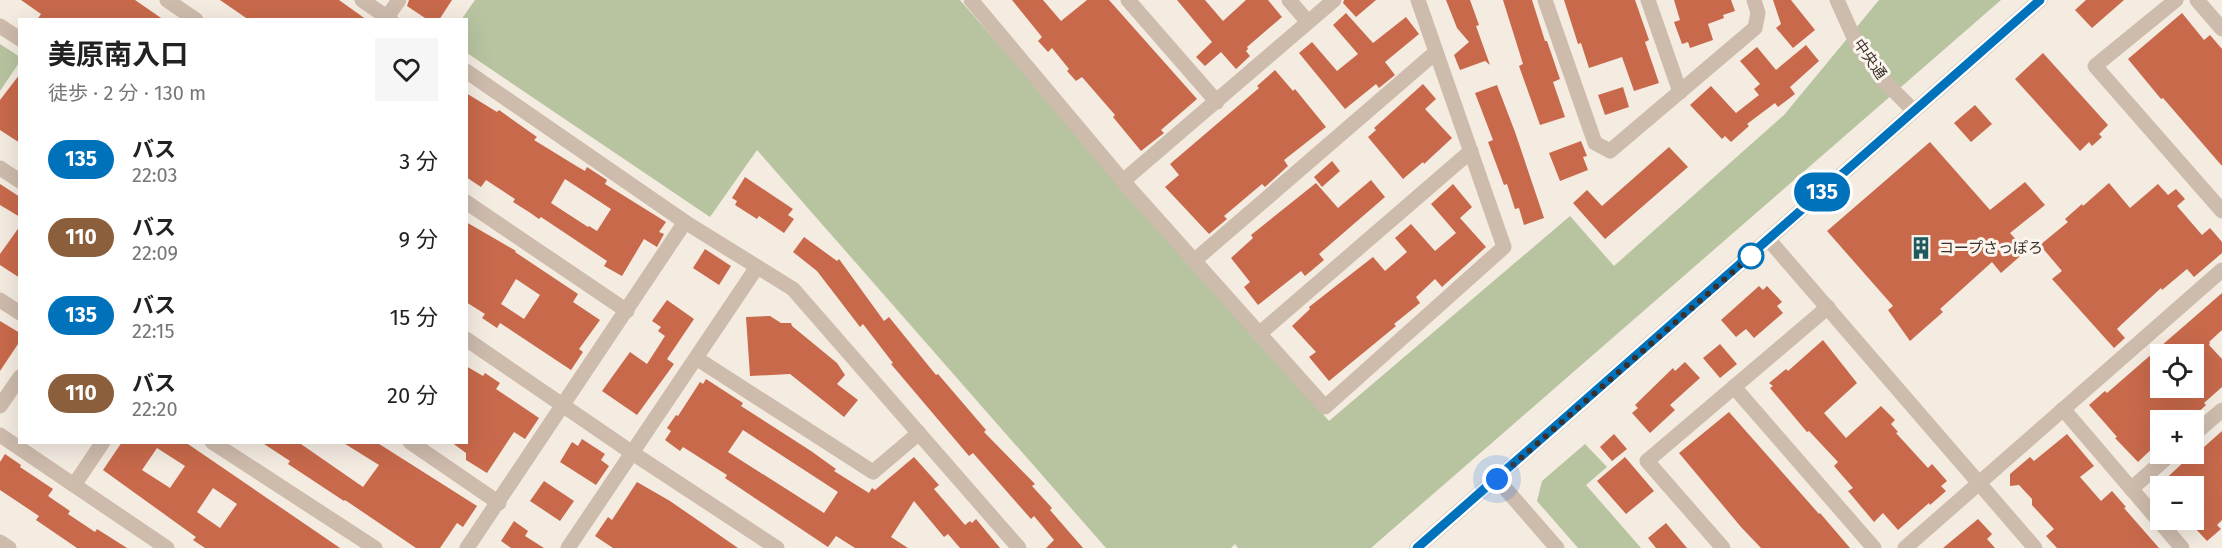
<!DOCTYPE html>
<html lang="ja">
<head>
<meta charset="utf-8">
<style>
	:root { --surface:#fff; --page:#f6f6f6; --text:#222; --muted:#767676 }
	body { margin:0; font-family:"Fira Sans","Noto Sans JP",sans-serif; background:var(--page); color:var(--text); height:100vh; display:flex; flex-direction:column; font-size:22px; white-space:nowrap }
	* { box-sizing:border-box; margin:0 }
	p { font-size:20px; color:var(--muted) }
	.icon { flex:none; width:33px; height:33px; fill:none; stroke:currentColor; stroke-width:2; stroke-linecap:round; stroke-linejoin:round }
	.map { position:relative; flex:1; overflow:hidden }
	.panel { position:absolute; left:18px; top:18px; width:450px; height:426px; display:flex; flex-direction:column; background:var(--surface); border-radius:0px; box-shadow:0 6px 24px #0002 }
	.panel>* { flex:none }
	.badge { padding:0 12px; border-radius:20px; font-size:21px; line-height:39px }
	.fabs { position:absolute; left:2150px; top:344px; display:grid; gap:12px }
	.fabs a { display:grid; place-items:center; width:54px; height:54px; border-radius:0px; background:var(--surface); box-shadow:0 6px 24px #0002; font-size:30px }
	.you { position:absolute; width:30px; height:30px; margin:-15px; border:4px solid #fff; border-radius:50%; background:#1a73e8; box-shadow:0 0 0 9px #1a73e833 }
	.map>.badge { position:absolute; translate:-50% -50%; box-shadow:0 0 0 3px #fff }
	.round { display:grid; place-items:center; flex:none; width:63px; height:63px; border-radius:0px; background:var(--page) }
	.summary { display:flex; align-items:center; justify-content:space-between; height:102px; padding:0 30px }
	h1 { font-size:28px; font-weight:700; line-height:45px }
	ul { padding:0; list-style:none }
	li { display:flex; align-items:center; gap:18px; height:78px; padding:0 30px }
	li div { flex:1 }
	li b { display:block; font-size:22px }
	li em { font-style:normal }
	li .badge { min-width:66px; font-weight:700; text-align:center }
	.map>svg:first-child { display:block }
	.green { fill:#b8c4a0 }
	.building { fill:#c8694b; fill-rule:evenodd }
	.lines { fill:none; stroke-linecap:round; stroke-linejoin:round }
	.minor { stroke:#cdbbac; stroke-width:15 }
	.tertiary { stroke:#cdbbac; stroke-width:15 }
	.line-casing { stroke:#fff; stroke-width:14 }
	.line { stroke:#0072bc; stroke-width:9 }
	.walk { stroke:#3b302b; stroke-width:6; stroke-dasharray:0 10.8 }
	.stop-dot { fill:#fff; stroke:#0072bc; stroke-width:3 }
	.labels { text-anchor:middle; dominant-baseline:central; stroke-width:6; stroke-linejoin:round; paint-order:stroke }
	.street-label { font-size:15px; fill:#3b302b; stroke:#fbf5ee }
	.poi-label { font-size:15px; fill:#3b302b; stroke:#fbf5ee; text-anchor:start }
</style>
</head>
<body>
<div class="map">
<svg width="2222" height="548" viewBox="0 0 2222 548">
	<rect width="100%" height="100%" fill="#f4ebe1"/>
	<g class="green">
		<polygon points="475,0 960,0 1329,421 1570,216 1614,266 1784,115 1879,0 2001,0 1371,548 1238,548 1235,544 1231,548 1106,548 757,150 710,217 467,53 466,20 461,20"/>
		<polygon points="0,44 20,57 19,63 0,91"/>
		<polygon points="1585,444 1607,467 1586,485 1641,548 1578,548 1537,501 1542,481"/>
	</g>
	<g class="building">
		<polygon points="21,0 135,0 164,20 37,20 41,14"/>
		<polygon points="220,0 339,0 367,20 249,20"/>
		<polygon points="409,0 452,0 439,20 428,20 407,6"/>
		<polygon points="1012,0 1043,0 1061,21 1087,0 1109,0 1197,99 1161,130 1164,133 1141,151 1113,117 1115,115 1082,77 1076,81 1067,71 1069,69 1052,48 1048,52 1038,41 1042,37"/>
		<polygon points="1177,0 1205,0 1223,21 1246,0 1268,0 1282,17 1247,47 1248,49 1246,51 1250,56 1236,69 1221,52 1205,66 1196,57 1212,42"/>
		<polygon points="1344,0 1376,0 1356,17 1343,3"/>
		<polygon points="1446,0 1470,0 1479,25 1476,26 1490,65 1485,61 1460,70 1454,55 1469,42 1457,28"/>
		<polygon points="1503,0 1532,0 1545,41 1547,41 1560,79 1553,82 1565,117 1540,125 1519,66 1523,64"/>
		<polygon points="1564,0 1635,0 1649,40 1645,42 1659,83 1634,91 1622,57 1589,68 1581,43 1578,44"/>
		<polygon points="1674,0 1731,0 1735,11 1723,15 1724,18 1708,24 1713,40 1690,48 1688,42 1682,44 1674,22 1680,20"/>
		<polygon points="1773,0 1791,0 1815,30 1793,48 1776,28 1781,24"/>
		<polygon points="2086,0 2124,0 2092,28 2075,10"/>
		<polygon points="1346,13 1373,43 1406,17 1419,34 1385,62 1395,75 1379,88 1376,84 1345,109 1299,53 1312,42 1337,71 1358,54 1333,25"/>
		<polygon points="2182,13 2204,40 2210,35 2222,49 2222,166 2163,98 2161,99 2128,59"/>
		<polygon points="1806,45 1819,61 1790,87 1795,94 1778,107 1775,103 1747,124 1749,126 1731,142 1725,136 1722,139 1690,105 1711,86 1736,113 1759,95 1754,89 1760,84 1740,61 1757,47 1776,70"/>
		<polygon points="2043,53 2108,125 2099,134 2102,137 2092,146 2089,142 2080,151 2015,79"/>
		<polygon points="1275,70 1293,91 1295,89 1326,127 1284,160 1288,166 1265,187 1262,184 1224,216 1227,219 1209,234 1165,187 1179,175 1170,164 1259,88 1257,86"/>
		<polygon points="20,74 20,143 0,130 0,100"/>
		<polygon points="1423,84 1436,99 1425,109 1452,138 1424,164 1423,162 1403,179 1368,137 1376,130 1374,128"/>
		<polygon points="1497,85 1515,132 1544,218 1524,225 1519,208 1515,209 1507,184 1504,185 1488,142 1493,140 1475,93"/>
		<polygon points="1623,87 1629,107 1605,115 1598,95"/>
		<path d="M 466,93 L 497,112 L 499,110 L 537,137 L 534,140 L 578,167 L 585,171 L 587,167 L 607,180 L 605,184 L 666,222 L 659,232 L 664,234 L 657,247 L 644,239 L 622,276 L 604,266 L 607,261 L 541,217 L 539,219 L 529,212 L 513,202 L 515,199 L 486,180 L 481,187 L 466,177 ZM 565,179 L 611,209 L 597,231 L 589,226 L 588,227 L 551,203 Z"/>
		<polygon points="1975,105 1992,124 1971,142 1954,123"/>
		<polygon points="1581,141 1587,156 1583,157 1588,170 1560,181 1549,153"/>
		<polygon points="1930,142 1990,210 2025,182 2045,205 2010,233 2026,251 2001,273 1992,262 1940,309 1943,312 1910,341 1888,310 1893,306 1827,231"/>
		<polygon points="1669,147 1688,167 1605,239 1573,203 1587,190 1602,206"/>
		<polygon points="1332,161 1340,171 1322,187 1314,177"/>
		<polygon points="745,177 793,209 788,215 794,219 784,233 759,216 757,219 735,205 737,201 732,198"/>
		<polygon points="1371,180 1385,197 1319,254 1324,260 1305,276 1301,271 1258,305 1244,287 1250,282 1231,258 1253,238 1251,235 1316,183 1338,208"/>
		<polygon points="2109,183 2130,208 2158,184 2168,195 2176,189 2185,199 2177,206 2202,235 2210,228 2222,242 2222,253 2194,277 2187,269 2162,290 2161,288 2121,325 2117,329 2125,338 2114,348 2052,279 2062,271 2040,245 2068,222 2065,219 2082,204 2083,206"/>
		<polygon points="0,184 20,197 20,217 0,205"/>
		<polygon points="1453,184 1472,207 1460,218 1486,247 1442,287 1435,279 1416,297 1420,303 1394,324 1396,326 1329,381 1309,357 1316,352 1292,326 1310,309 1309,307 1373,257 1385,271 1407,252 1395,238 1411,224 1435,251 1456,233 1431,204"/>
		<path d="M 466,222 L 516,251 L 515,252 L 578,294 L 573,302 L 600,320 L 579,349 L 583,352 L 571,370 L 500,323 L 497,328 L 482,318 L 485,314 L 466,302 ZM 516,279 L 540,295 L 524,319 L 501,304 Z"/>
		<polygon points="20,226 20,278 0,265 0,254"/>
		<polygon points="804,237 837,261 839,259 884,321 889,317 936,375 938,374 986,430 984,432 1035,484 1032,486 1052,508 1050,510 1083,548 1046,548 1054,540 1034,516 1031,519 973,453 969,456 891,364 893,363 863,324 860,327 817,271 793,252"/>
		<polygon points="705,249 731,266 719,285 693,268"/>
		<polygon points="1759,286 1763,290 1767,286 1782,302 1777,306 1783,313 1754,338 1746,329 1736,337 1721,320"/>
		<path d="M 2222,293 L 2222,330 L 2209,342 L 2210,343 L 2209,345 L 2222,359 L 2222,387 L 2204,403 L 2206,405 L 2190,420 L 2160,420 L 2160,441 L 2138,462 L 2115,438 L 2117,437 L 2089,405 L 2105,391 L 2107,393 ZM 2160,354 L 2193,354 L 2193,387 L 2160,387 Z"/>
		<polygon points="667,300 694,319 667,359 674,364 637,415 602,391 630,352 647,364 665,336 658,331 661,327 652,321"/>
		<polygon points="770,316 781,323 791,323 792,326 837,363 845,375 837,384 858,400 844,417 790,374 750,376 746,317"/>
		<polygon points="0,321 20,333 20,341 0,371"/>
		<polygon points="1823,340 1857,383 1824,413 1846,438 1881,406 1895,420 1891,424 1898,432 1896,433 1928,468 1932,464 1947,481 1941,486 1946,491 1930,505 1929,503 1898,530 1883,513 1874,522 1848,491 1853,488 1834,466 1838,462 1809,431 1807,432 1770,388 1773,386 1769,383 1786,369 1788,371"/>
		<polygon points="1720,344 1737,364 1720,378 1703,358"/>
		<polygon points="1685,362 1700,378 1670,405 1675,410 1650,433 1632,413 1638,408 1635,405 1673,368 1675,371"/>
		<polygon points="466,366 483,376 485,373 500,383 496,389 539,418 525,439 514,432 487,473 466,460 466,453 451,442 466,442"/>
		<path d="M 706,379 L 743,403 L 741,406 L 811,451 L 836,469 L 834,471 L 869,493 L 872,488 L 875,490 L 914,457 L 939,485 L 934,489 L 965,525 L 970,521 L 972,523 L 976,519 L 1000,548 L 960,548 L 948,534 L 944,537 L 914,501 L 891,537 L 908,548 L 855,548 L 836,536 L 828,547 L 725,478 L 727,475 L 683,447 L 680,451 L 665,440 L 671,431 L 667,428 L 676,415 L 678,416 L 700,382 L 703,384 ZM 743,430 L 838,492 L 824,513 L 728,452 Z"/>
		<polygon points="1729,412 1819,514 1820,513 1850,548 1761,548 1741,527 1679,453"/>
		<polygon points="2222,431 2222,520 2217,525 2221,529 2207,541 2193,526 2193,486 2158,486 2202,445 2204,447"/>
		<polygon points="1614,434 1627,449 1612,461 1600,447"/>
		<polygon points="2067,434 2094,466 2080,477 2101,501 2112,491 2126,507 2124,508 2159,548 2057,548 2046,536 2054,529 2032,505 2032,499 2019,485 2010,486 2010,474 2030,457 2034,461"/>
		<polygon points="582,439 605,454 601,460 609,466 596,485 560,462 572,442 578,446"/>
		<path d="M 122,442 L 185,442 L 340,548 L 205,548 L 193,540 L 196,537 L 103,470 ZM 157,448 L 185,466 L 170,488 L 142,470 ZM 213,488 L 237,504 L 220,528 L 197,512 Z"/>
		<polygon points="261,442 298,442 363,487 379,465 342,442 376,442 477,506 463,527 457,523 440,548 416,548 345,500 344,501 288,464 290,461"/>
		<polygon points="5,454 21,465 20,467 53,489 48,496 70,511 68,514 95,532 97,529 127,548 77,548 36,520 39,516 0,490 0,462"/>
		<polygon points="1625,457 1654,491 1626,514 1597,481"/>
		<polygon points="544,481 574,501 560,521 530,501"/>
		<polygon points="637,482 670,501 738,548 613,548 595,536 608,517 612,520"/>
		<polygon points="1978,519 1992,534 1987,539 1995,548 1943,548"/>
		<polygon points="514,521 528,531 525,536 544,548 511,548 501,541"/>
		<polygon points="1666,523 1687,548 1656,548 1648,538"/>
	</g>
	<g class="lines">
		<g class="minor">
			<polyline points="167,0 196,20"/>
			<polyline points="362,0 391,20"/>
			<polyline points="971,0 1123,181 1325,407 1504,247 1418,0"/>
			<polyline points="1128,0 1217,102"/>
			<polyline points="1289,0 1308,22"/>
			<polyline points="1545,0 1595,143 1610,151 1755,28 1758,13 1754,0"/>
			<polyline points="1648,0 1680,92"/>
			<polyline points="2176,0 2095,66 2222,211"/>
			<polyline points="2197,0 2222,29"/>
			<polyline points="385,20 399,0"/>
			<polyline points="0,26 20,39"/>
			<polyline points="466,71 685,222 793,289 1019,548"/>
			<polyline points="0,168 20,181"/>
			<polyline points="1123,181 1334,0"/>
			<polyline points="466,202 627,311"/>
			<polyline points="1769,240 2035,548"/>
			<polyline points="1195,260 1436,52"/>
			<polyline points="0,300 20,313"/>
			<polyline points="1259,334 1471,151"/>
			<polyline points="466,339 631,452 777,548"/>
			<polyline points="696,358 873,472 919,433"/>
			<polyline points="1734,387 1874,548"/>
			<polyline points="0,406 20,377"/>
			<polyline points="2063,409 2182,548"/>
			<polyline points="0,435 167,548"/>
			<polyline points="2193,435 2222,410"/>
			<polyline points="212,442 375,548"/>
			<polyline points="410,442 499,503"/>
			<polyline points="1497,479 1557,548"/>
			<polyline points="74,485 103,442"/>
			<polyline points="2131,489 2172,453"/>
			<polyline points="467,548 685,222"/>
			<polyline points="568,548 757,267"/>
			<polyline points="1723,548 1647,461 1828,307"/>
			<polyline points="1905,548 2222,270"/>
		</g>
		<g class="tertiary">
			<polyline points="1837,0 1855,40 1883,80 1913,110"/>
			<polyline points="0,542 9,548"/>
			<polyline points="1417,548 2040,0"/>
		</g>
	</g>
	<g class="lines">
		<g class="line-casing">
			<polyline id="line" points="1417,548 2040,0"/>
		</g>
		<use href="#line" class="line"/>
		<polyline class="walk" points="1497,479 1752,255 1751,256"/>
	</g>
	<defs>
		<g id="building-bare" transform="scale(1.8)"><path d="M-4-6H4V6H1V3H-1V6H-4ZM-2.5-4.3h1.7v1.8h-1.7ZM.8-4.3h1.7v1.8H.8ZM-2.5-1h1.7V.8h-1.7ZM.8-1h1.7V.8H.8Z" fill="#1f5a5e" stroke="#fbf5ee" stroke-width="2.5" paint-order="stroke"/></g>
	</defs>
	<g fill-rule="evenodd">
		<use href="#building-bare" x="1921" y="248"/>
	</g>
	<circle class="stop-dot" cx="1751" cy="256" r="12"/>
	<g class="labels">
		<g class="street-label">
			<text transform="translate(1870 59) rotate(55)">中央通</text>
		</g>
		<g class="poi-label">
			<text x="1939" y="248">コープさっぽろ</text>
		</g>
	</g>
</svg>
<div class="fabs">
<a><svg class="icon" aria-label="locate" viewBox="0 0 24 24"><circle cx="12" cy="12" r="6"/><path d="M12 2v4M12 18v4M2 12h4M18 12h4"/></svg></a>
<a>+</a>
<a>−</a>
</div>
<div class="you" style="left:1497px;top:479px"></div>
<b class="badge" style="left:1822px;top:192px;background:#0072bc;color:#fff">135</b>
<section class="panel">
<div class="summary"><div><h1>美原南入口</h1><p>徒歩 · 2 分 · 130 m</p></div><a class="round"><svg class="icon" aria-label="heart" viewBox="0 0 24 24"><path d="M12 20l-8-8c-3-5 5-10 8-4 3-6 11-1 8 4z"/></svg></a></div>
<ul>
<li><span class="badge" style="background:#0072bc;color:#fff">135</span><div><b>バス</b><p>22:03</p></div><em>3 分</em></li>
<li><span class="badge" style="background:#8b5e3c;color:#fff">110</span><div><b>バス</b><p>22:09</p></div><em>9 分</em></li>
<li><span class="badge" style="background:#0072bc;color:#fff">135</span><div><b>バス</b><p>22:15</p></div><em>15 分</em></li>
<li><span class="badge" style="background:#8b5e3c;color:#fff">110</span><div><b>バス</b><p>22:20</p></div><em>20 分</em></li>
</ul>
</section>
</div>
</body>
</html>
